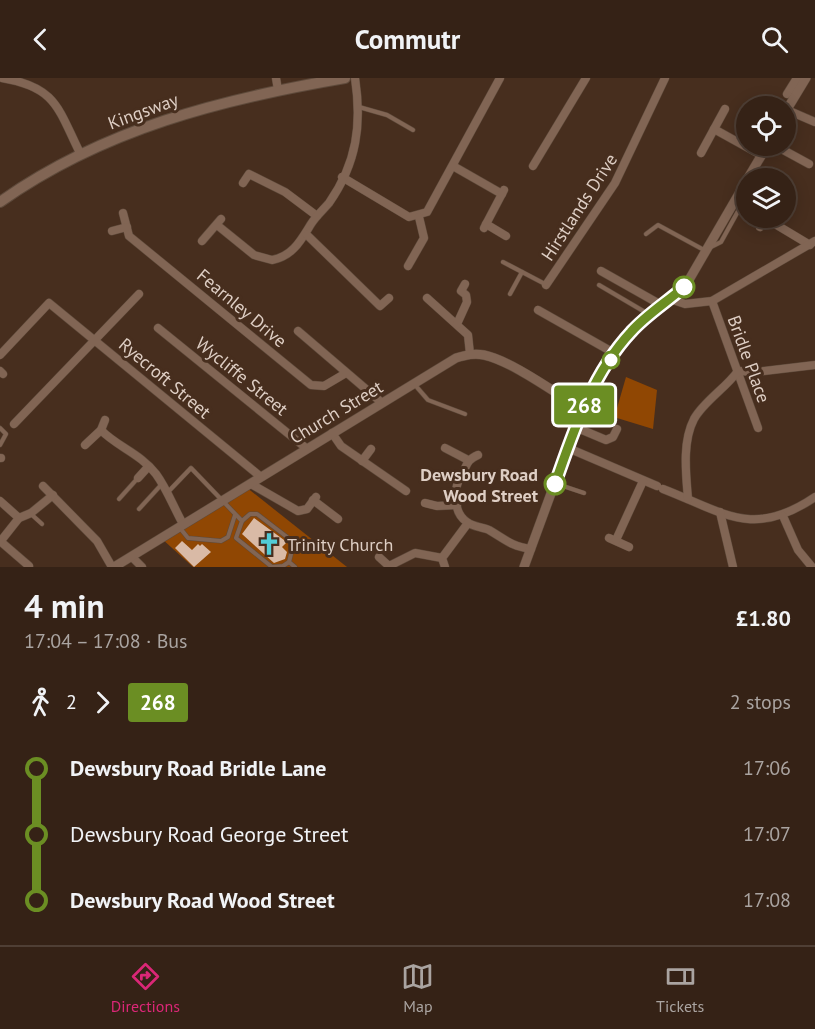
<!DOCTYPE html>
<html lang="en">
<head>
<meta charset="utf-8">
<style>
	:root { --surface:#352216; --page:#3d2a1f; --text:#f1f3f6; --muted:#aaa4a1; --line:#4f3f35; --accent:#db2777 }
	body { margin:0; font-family:"PT Sans",sans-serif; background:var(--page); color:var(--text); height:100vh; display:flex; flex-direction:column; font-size:22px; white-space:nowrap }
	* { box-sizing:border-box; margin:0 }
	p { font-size:20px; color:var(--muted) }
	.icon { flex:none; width:33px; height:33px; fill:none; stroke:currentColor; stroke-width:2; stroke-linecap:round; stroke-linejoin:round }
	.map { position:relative; height:489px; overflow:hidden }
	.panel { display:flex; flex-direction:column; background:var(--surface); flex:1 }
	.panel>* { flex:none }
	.badge { padding:0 12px; border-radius:4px; font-size:21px; line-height:39px }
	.buttons { position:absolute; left:736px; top:18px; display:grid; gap:12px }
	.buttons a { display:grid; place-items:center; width:60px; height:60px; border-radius:50%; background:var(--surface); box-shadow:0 3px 15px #0003,0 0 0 2px var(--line); font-size:30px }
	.map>.badge { position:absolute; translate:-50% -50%; box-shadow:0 0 0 3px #fff }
	.legs { display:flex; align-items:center; gap:9px; height:66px; padding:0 24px; font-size:20px }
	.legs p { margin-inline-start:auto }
	.head { display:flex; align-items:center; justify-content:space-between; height:102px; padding:0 24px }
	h1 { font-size:33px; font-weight:700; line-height:45px }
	ul { padding:0 24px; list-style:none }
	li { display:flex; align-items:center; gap:21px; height:66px; font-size:22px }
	li i { display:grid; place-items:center; width:9px; height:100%; margin:0 8px; background:currentColor }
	li i::after { content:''; width:15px; height:15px; margin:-8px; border:4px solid; border-radius:50%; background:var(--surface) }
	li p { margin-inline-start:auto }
	li:first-child i { background:linear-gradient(#0000 50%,currentColor 0) }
	li:last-child i { background:linear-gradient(currentColor 50%,#0000 0) }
	header { display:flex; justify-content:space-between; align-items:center; height:78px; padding:0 24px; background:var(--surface); font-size:27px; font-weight:700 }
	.dock { display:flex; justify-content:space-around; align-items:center; height:84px; border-top:2px solid var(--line); background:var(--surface); font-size:16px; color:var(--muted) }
	.dock a { display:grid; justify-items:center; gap:3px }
	.dock .selected { color:var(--accent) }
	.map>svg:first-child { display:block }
	.green { fill:#904703 }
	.building { fill:#d9baa6 }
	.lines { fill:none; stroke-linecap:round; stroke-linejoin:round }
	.service-casing { stroke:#5e4a3b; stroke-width:5 }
	.minor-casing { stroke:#5e4a3b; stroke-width:9 }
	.tertiary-casing { stroke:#5e4a3b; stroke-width:10 }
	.secondary-casing { stroke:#5e4a3b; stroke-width:12 }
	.service { stroke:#816554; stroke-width:4 }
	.minor { stroke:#816554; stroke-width:8 }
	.tertiary { stroke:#816554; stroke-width:9 }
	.secondary { stroke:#816554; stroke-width:10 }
	.line-1-casing { stroke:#fff; stroke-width:14 }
	.line-1 { stroke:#6b8e23; stroke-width:9 }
	.stop-1-dot { fill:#fff; stroke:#6b8e23; stroke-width:3 }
	.labels { text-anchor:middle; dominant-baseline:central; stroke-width:6; stroke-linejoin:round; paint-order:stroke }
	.street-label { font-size:18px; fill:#decec4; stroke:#472e1e }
	.stop-label { font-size:18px; font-weight:bold; fill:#decec4; stroke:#472e1e; text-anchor:end }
	.poi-label { font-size:18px; fill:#decec4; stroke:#472e1e; text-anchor:start }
</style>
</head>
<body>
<header><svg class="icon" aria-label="back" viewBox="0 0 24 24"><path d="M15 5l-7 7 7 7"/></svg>Commutr<svg class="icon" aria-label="search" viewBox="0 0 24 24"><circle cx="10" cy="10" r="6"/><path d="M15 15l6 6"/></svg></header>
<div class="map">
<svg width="815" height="489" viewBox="0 0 815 489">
	<rect width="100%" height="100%" fill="#472e1e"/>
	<g class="green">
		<polygon points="626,299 657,312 653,351 617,340 615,337"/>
		<polygon points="246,409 347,489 193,489 161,460"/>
	</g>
	<g class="building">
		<polygon points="254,440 284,462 286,465 282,469 287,474 285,481 274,485 242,456"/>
		<polygon points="182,463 192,472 198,466 200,468 202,466 211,474 194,489 175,470"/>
	</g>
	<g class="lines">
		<g class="service-casing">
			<g id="service">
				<polyline points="359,29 387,37 413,52"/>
				<polyline points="646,156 658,147 704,172"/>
				<polyline points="711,169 721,164 747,117"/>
				<polyline points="503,184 545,206"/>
				<polyline points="599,207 650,237"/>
				<polyline points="510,216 522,194"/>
				<polyline points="415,307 428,322 465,336"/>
				<polyline points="0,350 6,356 0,367"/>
				<polyline points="557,406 584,415"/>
				<polyline points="168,414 191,390 242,443 236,460 272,489 283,488 289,484 295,489"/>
				<polyline points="119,421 137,401"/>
				<polyline points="139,431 161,407"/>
				<polyline points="31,436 42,446"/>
				<polyline points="242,443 250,436 257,436 287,459 293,468 289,484"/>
				<polyline points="180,450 188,460 221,463 228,459 235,437"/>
			</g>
		</g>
		<g class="minor-casing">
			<g id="minor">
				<path d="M 2,0 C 57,9 58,31 81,77"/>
				<polyline points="276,0 278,12"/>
				<polyline points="787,16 797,0"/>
				<polyline points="787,32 815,44"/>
				<polyline points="714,51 761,77"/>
				<polyline points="776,68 809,86"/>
				<polyline points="701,75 725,31"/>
				<polyline points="453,88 502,116"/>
				<polyline points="533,88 586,0"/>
				<polyline points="342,99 409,139 427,134 500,0"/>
				<polyline points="243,105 249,96 285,114 317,138"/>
				<polyline points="123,135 129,158 311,307 324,308 346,295"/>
				<polyline points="765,140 810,167"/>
				<polyline points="486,146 506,158"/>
				<path d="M 217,147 L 254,177 L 272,182 C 293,178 301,162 311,146 C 316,138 323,132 329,125 C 357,85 362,46 355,0"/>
				<polyline points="760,149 766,140"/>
				<polyline points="484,150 504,112"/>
				<polyline points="112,153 127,149"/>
				<polyline points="307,157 380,228 389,220"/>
				<polyline points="202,163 221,141"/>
				<polyline points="408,188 424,160 419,139"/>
				<polyline points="601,193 663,228"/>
				<polyline points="546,207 615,105 665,0"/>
				<polyline points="427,220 468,257 470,276"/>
				<polyline points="670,221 685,226 712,223 815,163"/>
				<polyline points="712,223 758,350"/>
				<polyline points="538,232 614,275"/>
				<polyline points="457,246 467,224 466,217 461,213 465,206"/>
				<polyline points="158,250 306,370"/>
				<polyline points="298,253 381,324"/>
				<polyline points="0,277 49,225 261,399"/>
				<polyline points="0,293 3,296"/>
				<polyline points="14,346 139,216"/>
				<polyline points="575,349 606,362 613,359 617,351"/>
				<path d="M 101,352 C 116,368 141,376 156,396 C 167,411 174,430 183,446"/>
				<polyline points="332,355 341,368 406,413"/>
				<polyline points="85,367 101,352 105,342"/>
				<polyline points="445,370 468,382"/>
				<polyline points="568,370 657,408"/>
				<path d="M 478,377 C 466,382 467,388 461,398 C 453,411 453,435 467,444 C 473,449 483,449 489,452 C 506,462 511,468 531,471"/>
				<polyline points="0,380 1,380"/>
				<polyline points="362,383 371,371"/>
				<polyline points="138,400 148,389"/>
				<polyline points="251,406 298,433 307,431 316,419"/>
				<polyline points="43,408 97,463 112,489"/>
				<path d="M 663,411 C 725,435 753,461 815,419"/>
				<path d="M 688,421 C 686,396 682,364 694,341 C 704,323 726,310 738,293 L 756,294 L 815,287"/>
				<polyline points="313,422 338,441"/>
				<polyline points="0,423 19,440"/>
				<polyline points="425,425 437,428 457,427"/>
				<polyline points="720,434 733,489"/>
				<polyline points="783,438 798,472 812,489"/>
				<polyline points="609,460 629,469"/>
				<polyline points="616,462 643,403"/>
				<polyline points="0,463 29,488"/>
				<polyline points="0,464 19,440 31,435 53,417"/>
				<polyline points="132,479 142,489"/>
				<polyline points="379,479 390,489"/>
				<polyline points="391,487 415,475 442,480"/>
				<polyline points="445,489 442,480 468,445"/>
			</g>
		</g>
		<g class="tertiary-casing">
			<g id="tertiary">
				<polyline points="786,33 806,0"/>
				<polyline points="748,100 767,68"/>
				<path d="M 114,489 L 456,280 C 466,277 474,275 484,277 C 512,283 555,315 582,331"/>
				<polyline points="524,489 582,331 614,275 632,253 686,207 747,102"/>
			</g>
		</g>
		<g class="secondary-casing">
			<path id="secondary" d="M 0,124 C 103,51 222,21 345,0"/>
		</g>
		<use href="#service" class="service"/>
		<use href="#minor" class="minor"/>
		<use href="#tertiary" class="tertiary"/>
		<use href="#secondary" class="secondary"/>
	</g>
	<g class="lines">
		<g class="line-1-casing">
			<path id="line-1" d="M 555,406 C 574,352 592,296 631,254 C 646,237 667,224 684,209"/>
		</g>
		<use href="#line-1" class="line-1"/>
	</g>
	<defs>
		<g id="church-bare" transform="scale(1.8)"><path d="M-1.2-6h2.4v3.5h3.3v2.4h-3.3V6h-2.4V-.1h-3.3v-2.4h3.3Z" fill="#52ccd6" stroke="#472e1e" stroke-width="2.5" paint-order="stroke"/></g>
	</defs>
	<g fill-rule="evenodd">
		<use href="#church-bare" x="269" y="466"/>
	</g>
	<g class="stop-1-dot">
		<circle cx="684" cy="209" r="10"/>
		<circle cx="611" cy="282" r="8"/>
		<circle cx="555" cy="406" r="10"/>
	</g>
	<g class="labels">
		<g class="street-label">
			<text transform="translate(143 33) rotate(-20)">Kingsway</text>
			<text transform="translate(579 129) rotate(-57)">Hirstlands Drive</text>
			<text transform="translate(242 230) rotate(40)">Fearnley Drive</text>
			<text transform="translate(749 281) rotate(70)">Bridle Place</text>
			<text transform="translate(242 298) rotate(39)">Wycliffe Street</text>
			<text transform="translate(165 300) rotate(40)">Ryecroft Street</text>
			<text transform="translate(336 334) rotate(-31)">Church Street</text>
		</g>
		<g class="stop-label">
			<text x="538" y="396">Dewsbury Road<tspan x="538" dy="21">Wood Street</tspan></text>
		</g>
		<g class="poi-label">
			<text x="287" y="466">Trinity Church</text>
		</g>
	</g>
</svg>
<div class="buttons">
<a><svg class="icon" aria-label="locate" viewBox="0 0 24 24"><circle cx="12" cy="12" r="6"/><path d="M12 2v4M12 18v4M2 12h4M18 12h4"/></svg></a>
<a><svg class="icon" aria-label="layers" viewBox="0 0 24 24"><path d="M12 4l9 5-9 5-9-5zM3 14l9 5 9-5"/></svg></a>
</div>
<b class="badge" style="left:584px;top:327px;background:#6b8e23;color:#fff">268</b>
</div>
<section class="panel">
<div class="head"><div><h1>4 min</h1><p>17:04 – 17:08 · Bus</p></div><b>£1.80</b></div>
<div class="legs"><svg class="icon" aria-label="walk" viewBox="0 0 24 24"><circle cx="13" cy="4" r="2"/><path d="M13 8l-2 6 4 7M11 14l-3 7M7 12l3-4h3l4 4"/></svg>2<svg class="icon" aria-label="forward" viewBox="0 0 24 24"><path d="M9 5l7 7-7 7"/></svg><b class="badge" style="background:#6b8e23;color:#fff">268</b><p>2 stops</p></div>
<ul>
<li><i style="color:#6b8e23"></i><b>Dewsbury Road Bridle Lane</b><p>17:06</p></li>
<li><i style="color:#6b8e23"></i><span>Dewsbury Road George Street</span><p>17:07</p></li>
<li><i style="color:#6b8e23"></i><b>Dewsbury Road Wood Street</b><p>17:08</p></li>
</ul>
</section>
<nav class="dock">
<a class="selected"><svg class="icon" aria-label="directions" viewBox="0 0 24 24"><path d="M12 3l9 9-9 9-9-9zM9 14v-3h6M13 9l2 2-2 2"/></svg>Directions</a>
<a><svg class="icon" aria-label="map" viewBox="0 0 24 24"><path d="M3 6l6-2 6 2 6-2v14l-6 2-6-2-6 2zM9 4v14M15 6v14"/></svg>Map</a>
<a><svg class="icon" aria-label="tickets" viewBox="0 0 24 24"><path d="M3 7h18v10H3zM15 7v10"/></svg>Tickets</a>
</nav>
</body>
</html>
